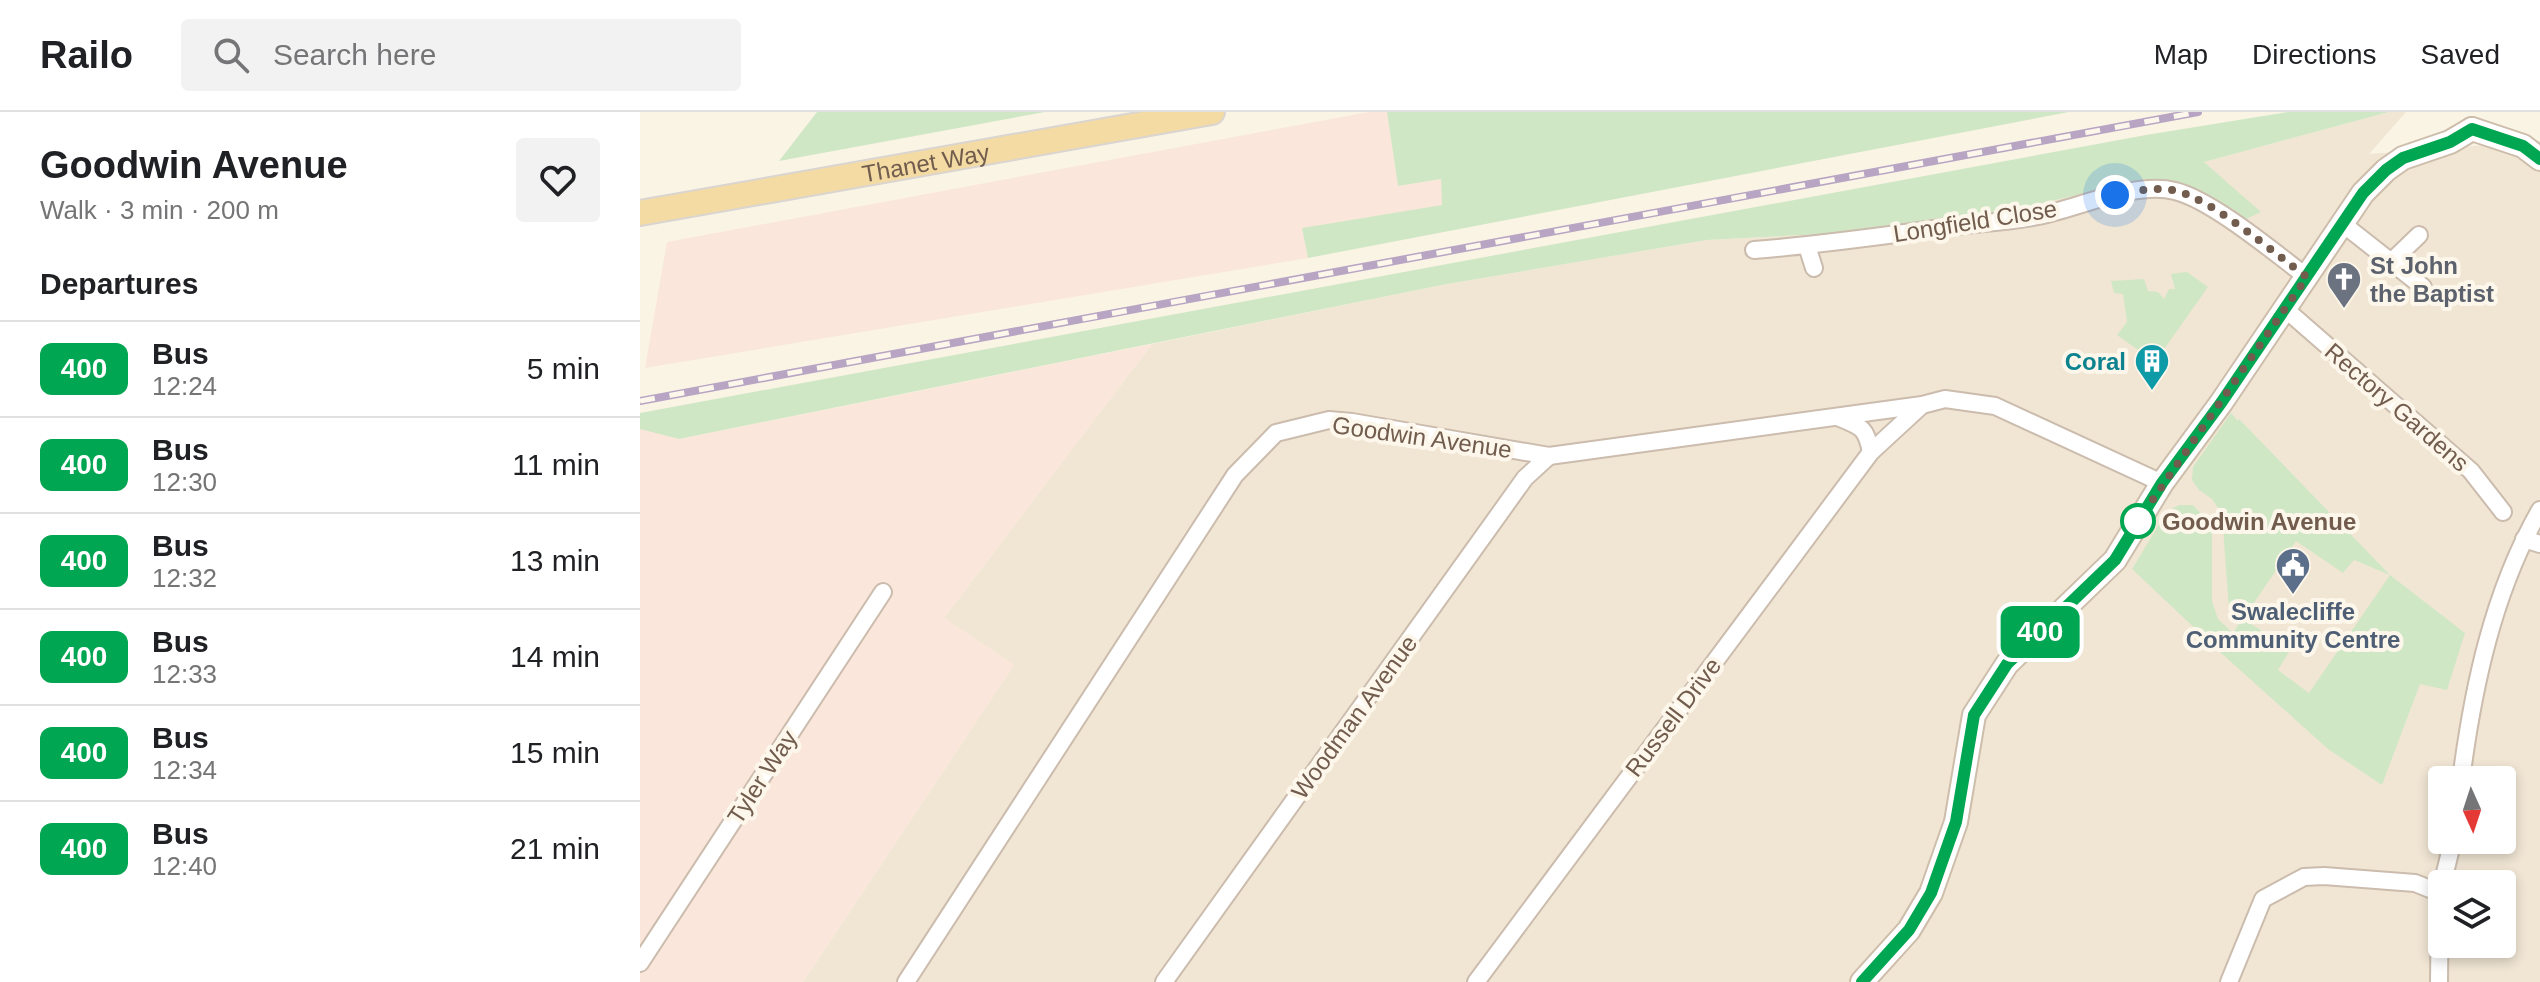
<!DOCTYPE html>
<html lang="en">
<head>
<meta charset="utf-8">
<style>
	:root { --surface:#fff; --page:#f2f2f2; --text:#202124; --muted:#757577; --line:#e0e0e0 }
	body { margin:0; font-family:Helvetica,sans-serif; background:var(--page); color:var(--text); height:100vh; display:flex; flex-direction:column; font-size:30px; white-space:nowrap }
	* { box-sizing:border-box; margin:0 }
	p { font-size:26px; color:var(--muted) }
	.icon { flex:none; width:44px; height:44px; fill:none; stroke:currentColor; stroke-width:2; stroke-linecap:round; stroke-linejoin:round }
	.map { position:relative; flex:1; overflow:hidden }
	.side { display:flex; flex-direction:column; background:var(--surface); width:640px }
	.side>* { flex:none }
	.badge { padding:0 16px; border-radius:12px; font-size:28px; line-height:52px }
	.needle { width:52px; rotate:177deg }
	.buttons { position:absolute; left:1788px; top:654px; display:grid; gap:16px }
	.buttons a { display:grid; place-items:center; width:88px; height:88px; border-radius:8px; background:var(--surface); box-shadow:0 4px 12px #0003; font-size:40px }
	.you { position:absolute; width:40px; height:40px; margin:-20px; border:6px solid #fff; border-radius:50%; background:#1a73e8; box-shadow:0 0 0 12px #1a73e833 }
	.map>.badge { position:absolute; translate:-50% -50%; box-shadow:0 0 0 4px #fff }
	h2 { padding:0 40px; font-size:30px; line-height:72px }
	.round { display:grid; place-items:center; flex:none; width:84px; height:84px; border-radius:8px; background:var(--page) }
	.summary { display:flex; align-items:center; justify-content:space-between; height:136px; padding:0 40px }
	h1 { font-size:38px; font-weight:700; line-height:60px }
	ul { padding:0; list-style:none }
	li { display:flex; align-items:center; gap:24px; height:96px; padding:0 40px; border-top:2px solid var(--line) }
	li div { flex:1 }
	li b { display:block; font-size:30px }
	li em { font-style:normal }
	li .badge { min-width:88px; font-weight:700; text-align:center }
	header { display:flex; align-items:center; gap:48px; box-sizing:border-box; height:112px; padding:0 40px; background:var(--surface); border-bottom:2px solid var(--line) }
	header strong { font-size:38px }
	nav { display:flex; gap:44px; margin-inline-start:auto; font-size:28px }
	.search { width:560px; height:72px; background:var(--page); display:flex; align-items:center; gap:20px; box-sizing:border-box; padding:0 28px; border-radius:8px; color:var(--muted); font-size:30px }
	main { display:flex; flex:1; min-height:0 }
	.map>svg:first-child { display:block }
	.residential { fill:#f1e6d4; fill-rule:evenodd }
	.commercial { fill:#fae6da }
	.green { fill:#d0e7c5; fill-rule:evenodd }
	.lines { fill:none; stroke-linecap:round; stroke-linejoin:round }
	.street-casing { stroke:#cbbcad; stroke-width:20 }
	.secondary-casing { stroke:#cdbdab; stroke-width:26 }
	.primary-casing { stroke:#dad5d1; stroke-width:28 }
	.street { stroke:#fff; stroke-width:16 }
	.secondary { stroke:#fff; stroke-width:22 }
	.primary { stroke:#f3dba3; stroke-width:24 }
	.rail-casing { stroke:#b7a5c3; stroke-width:8 }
	.rail { stroke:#fdf7eb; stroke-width:5; stroke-dasharray:15; stroke-linecap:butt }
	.line-casing { stroke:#fff; stroke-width:18 }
	.line { stroke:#00a651; stroke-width:12 }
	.walk { stroke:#715c4d; stroke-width:8; stroke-dasharray:0 14.4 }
	.stop-dot { fill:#fff; stroke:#00a651; stroke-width:4 }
	.labels { text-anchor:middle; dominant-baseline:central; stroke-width:8; stroke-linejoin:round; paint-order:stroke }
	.street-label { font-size:24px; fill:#715c4d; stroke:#fdf7eb }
	.worship-label { font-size:24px; font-weight:bold; fill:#5b616d; stroke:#fdf7eb; text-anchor:start }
	.culture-label { font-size:24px; font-weight:bold; fill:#0d838f; stroke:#fdf7eb; text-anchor:end }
	.stop-label { font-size:24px; font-weight:bold; fill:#715c4d; stroke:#fdf7eb; text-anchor:start }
	.service-label { font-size:24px; font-weight:bold; fill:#4e5e75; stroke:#fdf7eb }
</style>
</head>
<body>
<header>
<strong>Railo</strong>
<div class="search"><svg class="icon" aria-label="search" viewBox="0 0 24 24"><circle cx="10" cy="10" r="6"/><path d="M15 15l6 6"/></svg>Search here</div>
<nav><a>Map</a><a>Directions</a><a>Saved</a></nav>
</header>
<main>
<section class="side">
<div class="summary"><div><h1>Goodwin Avenue</h1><p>Walk · 3 min · 200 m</p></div><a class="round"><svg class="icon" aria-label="heart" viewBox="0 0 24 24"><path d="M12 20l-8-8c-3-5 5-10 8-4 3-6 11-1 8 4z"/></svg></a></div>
<h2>Departures</h2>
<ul>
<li><span class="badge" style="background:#00a651;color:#fff">400</span><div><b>Bus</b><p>12:24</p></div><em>5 min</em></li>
<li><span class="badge" style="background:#00a651;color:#fff">400</span><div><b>Bus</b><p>12:30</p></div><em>11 min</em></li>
<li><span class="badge" style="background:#00a651;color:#fff">400</span><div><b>Bus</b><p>12:32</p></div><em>13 min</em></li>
<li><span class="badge" style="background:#00a651;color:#fff">400</span><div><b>Bus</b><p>12:33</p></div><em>14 min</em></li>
<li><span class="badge" style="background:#00a651;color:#fff">400</span><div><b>Bus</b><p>12:34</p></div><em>15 min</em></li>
<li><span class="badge" style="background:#00a651;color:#fff">400</span><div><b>Bus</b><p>12:40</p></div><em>21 min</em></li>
</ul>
</section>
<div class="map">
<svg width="1900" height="870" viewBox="0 0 1900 870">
	<rect width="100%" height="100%" fill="#faf4e5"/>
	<path class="residential" d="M 1749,0 L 1766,0 L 1729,42 L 1900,29 L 1900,870 L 163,870 L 374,553 L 304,506 L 512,232 L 807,172 L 1067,128 L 1183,122 L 1364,100 L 1507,67 L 1546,76 L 1563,50 ZM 1802,668 L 1862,668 L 1862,728 L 1802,728 ZM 1802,772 L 1862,772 L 1862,832 L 1802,832 Z"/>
	<g class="commercial">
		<polygon points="729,0 747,0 758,74 802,67 803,93 663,116 668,146 5,256 27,130"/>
		<polygon points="512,232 304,506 374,553 163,870 0,870 0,316 40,327"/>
	</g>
	<g class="green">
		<polygon points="177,0 405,0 139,49"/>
		<polygon points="747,0 1429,0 668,146 662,116 802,93 801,67 758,74"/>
		<polygon points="1648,0 1749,0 1564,50 1621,100 1602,109 1546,76 1506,67 1364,100 1183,122 1067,128 807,172 39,327 0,317 0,301 1506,23"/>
		<polygon points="1547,160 1568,175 1515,250 1477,223 1487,210 1483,182 1474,181 1471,169 1504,167 1508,179 1518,180 1524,187 1529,177 1535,177 1531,162"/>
		<path d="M 1591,301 L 1598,309 L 1599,307 L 1750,463 L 1825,521 L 1807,578 L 1780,572 L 1742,673 L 1688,637 L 1581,541 L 1492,457 L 1527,399 L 1539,393 L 1553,393 L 1572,413 L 1572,489 L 1578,507 L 1593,521 L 1602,507 L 1589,498 L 1582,402 L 1572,387 L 1559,378 L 1552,368 L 1553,355 ZM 1656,429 L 1703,461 L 1714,448 L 1750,463 L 1669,581 L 1638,558 L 1651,537 L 1603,507 Z"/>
	</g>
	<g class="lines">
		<g class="street-casing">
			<g id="street">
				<polyline points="1703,112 1783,175"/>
				<polyline points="1167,134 1174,156"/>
				<path d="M 1114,138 C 1179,133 1243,124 1308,115 C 1338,111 1369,110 1398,104 C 1438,96 1495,69 1535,79 C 1572,88 1635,141 1667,165"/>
				<polyline points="1751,150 1779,123"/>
				<polyline points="1644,196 1831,359 1863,400"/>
				<path d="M 1200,306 C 1222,315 1226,316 1231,340"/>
				<polyline points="1884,427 1900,432"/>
				<path d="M 1821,668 C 1833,575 1853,480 1900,398"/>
				<polyline points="0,851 243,480"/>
				<polyline points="266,870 595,363 636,321 689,308 712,310 909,344 1282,293 1305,287 1355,294 1522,371"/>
				<polyline points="524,870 885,366 909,344"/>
				<polyline points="836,870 1231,340 1282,293"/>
				<polyline points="1589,870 1623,787 1664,765 1684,764 1775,771 1800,781"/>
				<polyline points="1799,870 1800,781 1813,728"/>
			</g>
		</g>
		<g class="secondary-casing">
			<g id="secondary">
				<polyline points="1832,17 1883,34 1900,47"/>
				<polyline points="1222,870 1269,818 1291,781 1316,710 1334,603 1367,552 1475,448 1522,371 1581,291 1723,81 1746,58 1763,46 1810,30 1832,17"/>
			</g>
		</g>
		<g class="primary-casing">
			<g id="primary">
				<path id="s1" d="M 0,101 L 572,0"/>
			</g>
		</g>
		<use href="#street" class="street"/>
		<use href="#secondary" class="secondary"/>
		<use href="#primary" class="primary"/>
		<g class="rail-casing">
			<polyline id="rail" points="0,289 1558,0"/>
		</g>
		<use href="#rail" class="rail"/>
	</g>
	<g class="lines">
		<g class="line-casing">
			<polyline id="line" points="1222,870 1269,818 1291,781 1316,710 1334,603 1367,552 1475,448 1522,371 1581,291 1723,81 1746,58 1763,46 1810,30 1832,17 1883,34 1900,47"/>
		</g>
		<use href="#line" class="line"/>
		<path class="walk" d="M 1475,83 C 1494,79 1517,74 1537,79 C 1574,89 1634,141 1667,165 L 1498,409"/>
	</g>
	<defs>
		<g id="church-pin" transform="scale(1.8)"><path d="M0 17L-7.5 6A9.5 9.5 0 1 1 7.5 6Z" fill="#6b7280" stroke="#fdf7eb"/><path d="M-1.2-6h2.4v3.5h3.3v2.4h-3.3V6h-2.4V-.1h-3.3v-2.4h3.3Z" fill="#fff"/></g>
		<g id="building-pin" transform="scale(1.8)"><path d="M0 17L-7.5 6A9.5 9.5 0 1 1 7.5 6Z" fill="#0f9aa8" stroke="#fdf7eb"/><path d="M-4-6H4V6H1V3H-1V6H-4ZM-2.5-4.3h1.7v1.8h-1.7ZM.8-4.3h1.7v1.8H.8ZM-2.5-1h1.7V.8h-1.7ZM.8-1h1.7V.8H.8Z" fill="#fff"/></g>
		<g id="civic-pin" transform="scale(1.8)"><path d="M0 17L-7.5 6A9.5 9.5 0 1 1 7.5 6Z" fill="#5c6f8a" stroke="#fdf7eb"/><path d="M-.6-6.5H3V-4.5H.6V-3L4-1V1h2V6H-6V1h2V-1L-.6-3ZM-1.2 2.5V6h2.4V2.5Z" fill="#fff"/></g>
	</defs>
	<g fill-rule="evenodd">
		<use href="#church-pin" x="1704" y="167"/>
		<use href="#building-pin" x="1512" y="249"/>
		<use href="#civic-pin" x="1653" y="453"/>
	</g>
	<circle class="stop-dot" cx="1498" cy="409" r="16"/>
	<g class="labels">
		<g class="street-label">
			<text stroke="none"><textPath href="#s1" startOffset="290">Thanet Way</textPath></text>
			<text transform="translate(1335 109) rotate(-9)">Longfield Close</text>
			<text transform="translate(1757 295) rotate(41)">Rectory Gardens</text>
			<text transform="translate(782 325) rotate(8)">Goodwin Avenue</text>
			<text transform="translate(714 605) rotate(-54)">Woodman Avenue</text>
			<text transform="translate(1033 605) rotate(-53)">Russell Drive</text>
			<text transform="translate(122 665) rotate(-57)">Tyler Way</text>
		</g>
		<g class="worship-label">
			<text x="1730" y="153">St John<tspan x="1730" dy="28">the Baptist</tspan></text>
		</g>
		<g class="culture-label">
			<text x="1486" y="249">Coral</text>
		</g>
		<g class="stop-label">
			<text x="1522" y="409">Goodwin Avenue</text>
		</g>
		<g class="service-label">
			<text x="1653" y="499">Swalecliffe<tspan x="1653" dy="28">Community Centre</tspan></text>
		</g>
	</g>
</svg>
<div class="buttons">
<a><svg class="needle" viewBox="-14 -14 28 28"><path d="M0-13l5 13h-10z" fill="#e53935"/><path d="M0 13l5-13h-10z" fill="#757577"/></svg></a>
<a><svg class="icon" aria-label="layers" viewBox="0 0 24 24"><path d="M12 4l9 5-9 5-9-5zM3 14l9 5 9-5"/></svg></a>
</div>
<div class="you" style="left:1475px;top:83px"></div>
<b class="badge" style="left:1400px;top:520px;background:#00a651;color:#fff">400</b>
</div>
</main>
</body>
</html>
